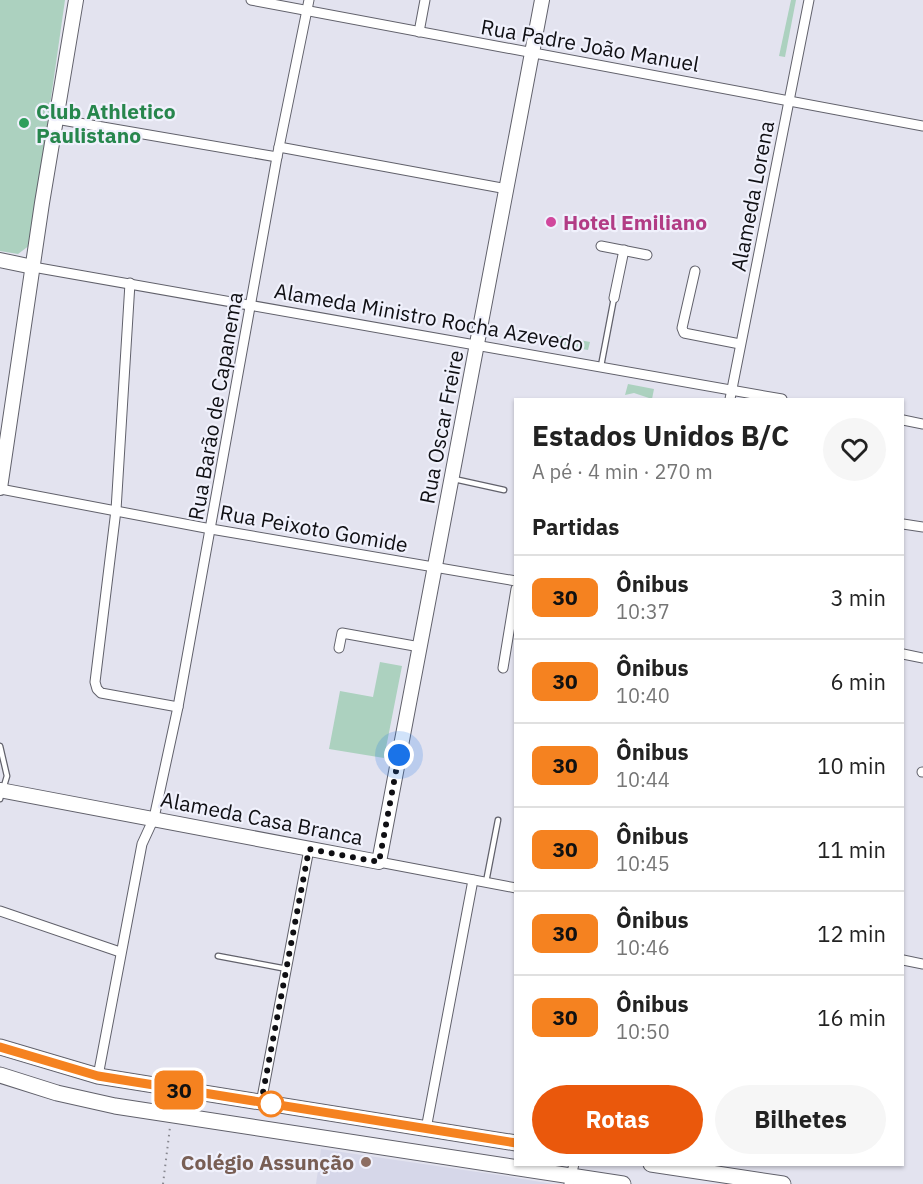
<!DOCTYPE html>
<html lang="pt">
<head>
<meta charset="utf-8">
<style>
	:root { --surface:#fff; --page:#f6f6f6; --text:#222; --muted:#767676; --line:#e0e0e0; --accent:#ea580c }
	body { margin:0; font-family:"IBM Plex Sans",sans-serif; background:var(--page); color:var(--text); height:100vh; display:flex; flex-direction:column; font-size:22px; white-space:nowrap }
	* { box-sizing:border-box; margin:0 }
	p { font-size:20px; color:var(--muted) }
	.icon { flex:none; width:33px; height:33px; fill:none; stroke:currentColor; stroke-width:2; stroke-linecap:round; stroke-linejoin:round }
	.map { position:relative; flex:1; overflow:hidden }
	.panel { position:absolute; left:514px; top:398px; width:390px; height:768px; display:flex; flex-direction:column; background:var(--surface); border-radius:0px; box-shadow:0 2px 4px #0004 }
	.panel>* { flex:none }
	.badge { padding:0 12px; border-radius:9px; font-size:21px; line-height:39px }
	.you { position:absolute; width:30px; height:30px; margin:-15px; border:4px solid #fff; border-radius:50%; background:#1a73e8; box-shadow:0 0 0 9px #1a73e833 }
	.map>.badge { position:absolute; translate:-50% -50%; box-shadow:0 0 0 3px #fff }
	h2 { padding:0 18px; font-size:22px; line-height:54px }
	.round { display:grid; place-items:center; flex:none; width:63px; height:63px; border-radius:32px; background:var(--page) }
	.head { display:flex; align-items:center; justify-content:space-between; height:102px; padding:0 18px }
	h1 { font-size:28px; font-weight:700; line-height:45px }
	.action { display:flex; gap:12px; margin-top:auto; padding:12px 18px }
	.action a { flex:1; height:69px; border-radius:36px; background:var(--accent); color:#fff; font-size:24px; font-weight:700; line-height:69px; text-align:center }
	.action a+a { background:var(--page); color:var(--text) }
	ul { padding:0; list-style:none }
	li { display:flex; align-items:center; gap:18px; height:84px; padding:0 18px; border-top:2px solid var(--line) }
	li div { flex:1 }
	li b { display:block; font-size:22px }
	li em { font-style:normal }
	li .badge { min-width:66px; font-weight:700; text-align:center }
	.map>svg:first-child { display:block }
	.built { fill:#d6d7e9 }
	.green { fill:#acd1bf }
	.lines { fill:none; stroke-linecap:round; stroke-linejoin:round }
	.lane-casing { stroke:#61616b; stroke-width:7 }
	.street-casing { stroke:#61616b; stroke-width:11 }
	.secondary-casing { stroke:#61616b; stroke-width:16 }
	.primary-casing { stroke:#61616b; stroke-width:17 }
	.path { stroke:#888890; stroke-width:2; stroke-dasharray:1.5 4.5; stroke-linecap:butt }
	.lane { stroke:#fff; stroke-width:4.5 }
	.street { stroke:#fff; stroke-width:9 }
	.secondary { stroke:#fff; stroke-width:14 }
	.primary { stroke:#fff; stroke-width:15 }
	.line-casing { stroke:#fff; stroke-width:14 }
	.line { stroke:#f58220; stroke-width:9 }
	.walk { stroke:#0f0f13; stroke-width:6; stroke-dasharray:0 10.8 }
	.leisure-dot { fill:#2e9e5b; stroke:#f0f1fc; stroke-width:2 }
	.hotel-dot { fill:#d1479c; stroke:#f0f1fc; stroke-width:2 }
	.stop-dot { fill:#fff; stroke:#f58220; stroke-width:3 }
	.education-dot { fill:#8d6e63; stroke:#f0f1fc; stroke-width:2 }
	.labels { text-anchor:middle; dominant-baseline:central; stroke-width:4.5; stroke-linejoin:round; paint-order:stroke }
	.street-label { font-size:21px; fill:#0f0f13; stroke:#f0f1fc }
	.leisure-label { font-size:21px; font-weight:bold; fill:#27864d; stroke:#f0f1fc; text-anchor:start }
	.hotel-label { font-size:21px; font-weight:bold; fill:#b23c85; stroke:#f0f1fc; text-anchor:start }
	.education-label { font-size:21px; font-weight:bold; fill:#785e54; stroke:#f0f1fc; text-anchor:end }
</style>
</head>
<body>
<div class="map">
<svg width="923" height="1184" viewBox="0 0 923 1184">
	<rect width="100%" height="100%" fill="#e3e3ef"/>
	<polygon class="built" points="321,1149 505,1176 553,1184 316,1184"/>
	<g class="green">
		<polygon points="0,0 65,0 30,245 18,254 0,251"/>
		<polygon points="791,0 796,0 785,57 779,56"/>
		<polygon points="555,335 590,342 588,350 553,344"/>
		<polygon points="628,384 654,389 652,399 634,393 625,395"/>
		<polygon points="380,662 402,666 384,758 329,749 340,691 373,697"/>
	</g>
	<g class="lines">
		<g class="lane-casing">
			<g id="lane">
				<polyline points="601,366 614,298"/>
				<polyline points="454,479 504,490"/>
				<polyline points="0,746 7,776 0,799"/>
				<polyline points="486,882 498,820"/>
				<polyline points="218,956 287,969"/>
			</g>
		</g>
		<g class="street-casing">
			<g id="street">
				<polyline points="251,0 923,126"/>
				<polyline points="419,32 425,0"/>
				<polyline points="56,119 277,157"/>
				<polyline points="279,147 507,189"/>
				<polyline points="601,246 647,255"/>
				<polyline points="33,267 782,399"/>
				<polyline points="695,271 682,328 684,333 740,344"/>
				<polyline points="130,283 116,510 95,682 97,689 101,693 178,707"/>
				<polyline points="614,298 624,250"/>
				<polyline points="730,399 809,0"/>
				<polyline points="903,420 923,424"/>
				<polyline points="0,489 211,529 516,581"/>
				<polyline points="903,524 923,527"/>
				<polyline points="339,648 342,633 420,647"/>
				<polyline points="903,654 923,658"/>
				<polyline points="503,668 516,589"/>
				<polyline points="922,772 923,772"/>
				<polyline points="379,862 516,888"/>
				<polyline points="0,911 120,952"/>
				<polyline points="903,960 923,964"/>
				<polyline points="98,1076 142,844 154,818 178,707 277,157 309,0"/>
				<polyline points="261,1103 309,849"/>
				<polyline points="426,1129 473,880"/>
				<polyline points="569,1184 574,1164"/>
			</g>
		</g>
		<g class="secondary-casing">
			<g id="secondary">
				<polyline points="0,260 33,267"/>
				<polyline points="0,488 42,203 76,0"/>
				<polyline points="0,790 379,862 542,0"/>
			</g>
		</g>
		<g class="primary-casing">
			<g id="primary">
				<polyline points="0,1047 98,1076 516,1143"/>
				<polyline points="0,1075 57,1093 115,1106 623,1184"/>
				<polyline points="651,1164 783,1184"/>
			</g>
		</g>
		<polyline class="path" points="163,1184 170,1127"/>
		<use href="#lane" class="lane"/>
		<use href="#street" class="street"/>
		<use href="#secondary" class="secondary"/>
		<use href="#primary" class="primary"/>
	</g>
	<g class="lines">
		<g class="line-casing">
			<polyline id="line" points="0,1047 98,1076 516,1143"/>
		</g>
		<use href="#line" class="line"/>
		<polyline class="walk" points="271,1104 261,1103 309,849 379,862 399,755"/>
	</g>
	<circle class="leisure-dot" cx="24" cy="123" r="6"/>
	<circle class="hotel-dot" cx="551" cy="222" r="6"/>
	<circle class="stop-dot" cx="271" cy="1104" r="12"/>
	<circle class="education-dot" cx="366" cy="1162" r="6"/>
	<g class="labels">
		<g class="street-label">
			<text transform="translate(590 45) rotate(10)">Rua Padre João Manuel</text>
			<text transform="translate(752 196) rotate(-79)">Alameda Lorena</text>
			<text transform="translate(429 317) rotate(10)">Alameda Ministro Rocha Azevedo</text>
			<text transform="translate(215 406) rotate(-80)">Rua Barão de Capanema</text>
			<text transform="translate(441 427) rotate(-79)">Rua Oscar Freire</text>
			<text transform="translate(314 528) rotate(10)">Rua Peixoto Gomide</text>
			<text transform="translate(262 818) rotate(11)">Alameda Casa Branca</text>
		</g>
		<g class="leisure-label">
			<text x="36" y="111">Club Athletico<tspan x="36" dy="24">Paulistano</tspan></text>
		</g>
		<g class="hotel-label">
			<text x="563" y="222">Hotel Emiliano</text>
		</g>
		<g class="education-label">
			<text x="354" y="1162">Colégio Assunção</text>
		</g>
	</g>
</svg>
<div class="you" style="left:399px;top:755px"></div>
<b class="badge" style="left:179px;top:1090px;background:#f58220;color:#111">30</b>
<section class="panel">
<div class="head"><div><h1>Estados Unidos B/C</h1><p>A pé · 4 min · 270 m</p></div><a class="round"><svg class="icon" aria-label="heart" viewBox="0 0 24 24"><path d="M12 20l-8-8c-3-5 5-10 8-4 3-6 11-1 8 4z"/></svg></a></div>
<h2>Partidas</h2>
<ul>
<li><span class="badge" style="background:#f58220;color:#111">30</span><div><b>Ônibus</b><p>10:37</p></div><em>3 min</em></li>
<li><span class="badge" style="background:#f58220;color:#111">30</span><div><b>Ônibus</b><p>10:40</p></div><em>6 min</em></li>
<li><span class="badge" style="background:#f58220;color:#111">30</span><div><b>Ônibus</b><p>10:44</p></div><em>10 min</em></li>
<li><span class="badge" style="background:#f58220;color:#111">30</span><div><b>Ônibus</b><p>10:45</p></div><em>11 min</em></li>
<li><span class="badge" style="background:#f58220;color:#111">30</span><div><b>Ônibus</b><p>10:46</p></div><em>12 min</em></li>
<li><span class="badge" style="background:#f58220;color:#111">30</span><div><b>Ônibus</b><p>10:50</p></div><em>16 min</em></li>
</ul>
<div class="action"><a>Rotas</a><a>Bilhetes</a></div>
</section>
</div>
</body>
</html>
